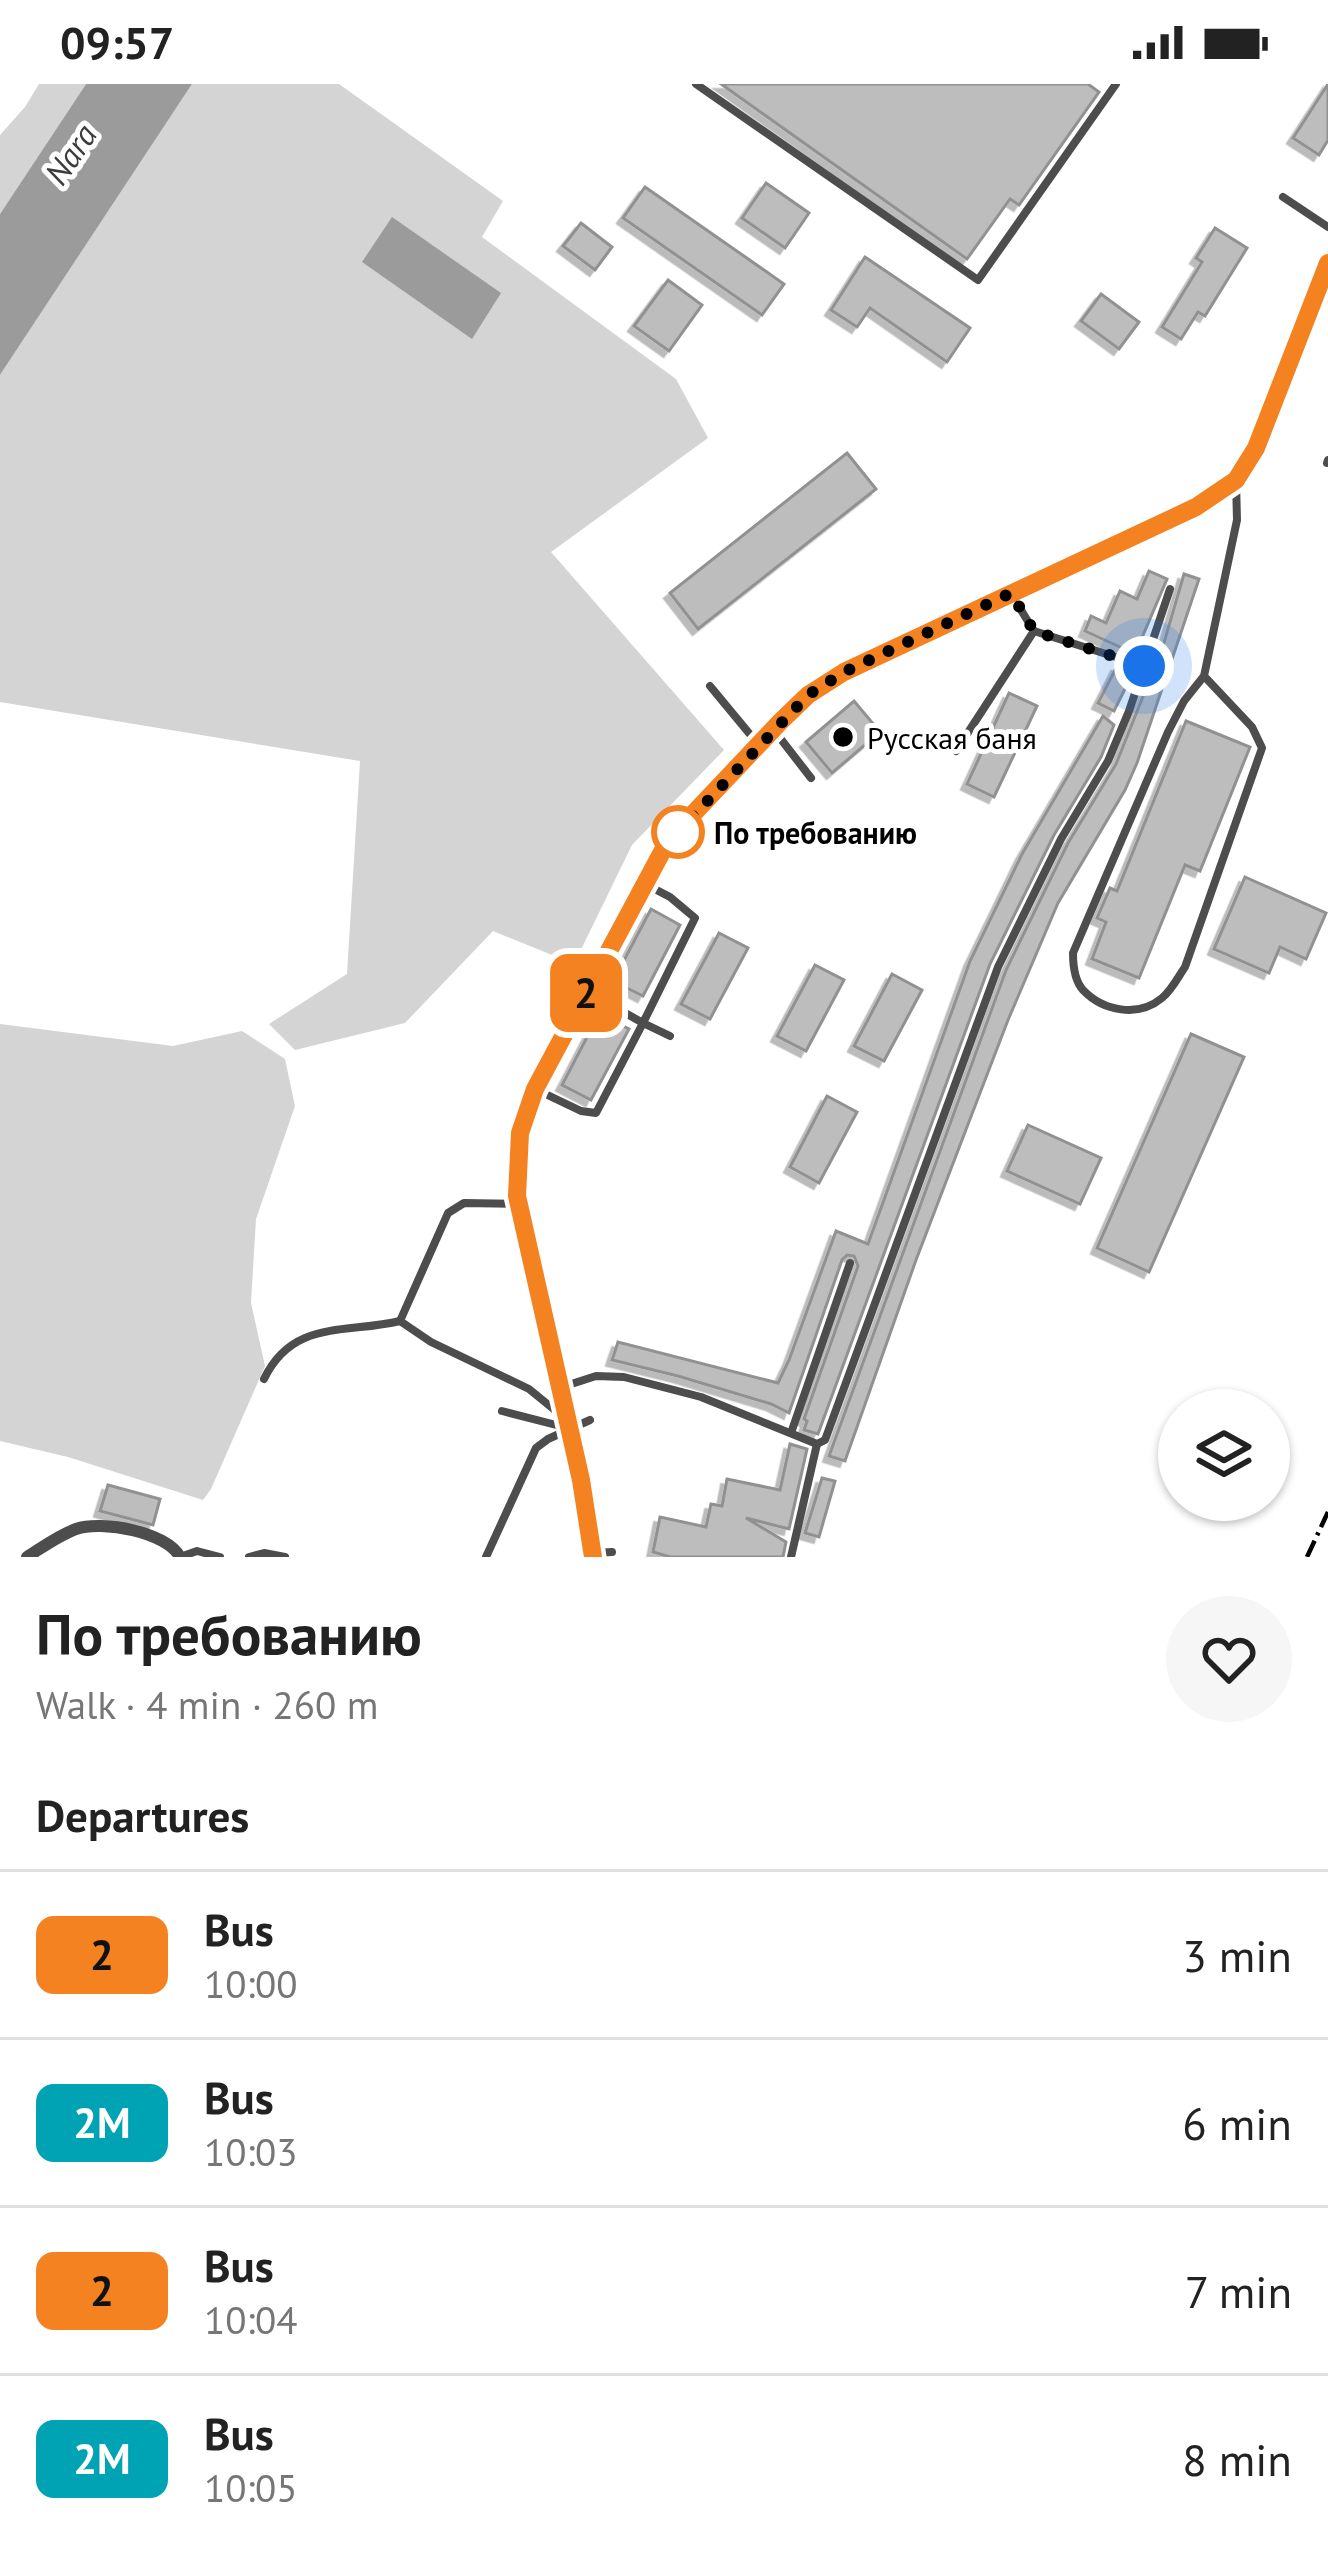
<!DOCTYPE html>
<html lang="en">
<head>
<meta charset="utf-8">
<style>
	:root { --surface:#fff; --page:#f6f6f6; --text:#222; --muted:#767676; --line:#e0e0e0 }
	body { margin:0; font-family:"PT Sans",sans-serif; background:var(--page); color:var(--text); height:100vh; display:flex; flex-direction:column; font-size:45px; white-space:nowrap }
	* { box-sizing:border-box; margin:0 }
	p { font-size:39px; color:var(--muted) }
	.icon { flex:none; width:66px; height:66px; fill:none; stroke:currentColor; stroke-width:2; stroke-linecap:round; stroke-linejoin:round }
	.map { position:relative; height:1473px; overflow:hidden }
	.side { display:flex; flex-direction:column; background:var(--surface); flex:1 }
	.side>* { flex:none }
	.badge { padding:0 24px; border-radius:18px; font-size:42px; line-height:78px }
	.fabs { position:absolute; left:1158px; top:1305px; display:grid; gap:24px }
	.fabs a { display:grid; place-items:center; width:132px; height:132px; border-radius:50%; background:var(--surface); box-shadow:0 3px 9px #0004; font-size:60px }
	.you { position:absolute; width:60px; height:60px; margin:-30px; border:9px solid #fff; border-radius:50%; background:#1a73e8; box-shadow:0 0 0 18px #1a73e833 }
	.map>.badge { position:absolute; translate:-50% -50%; box-shadow:0 0 0 6px #fff }
	h2 { padding:0 36px; font-size:45px; line-height:108px }
	.round { display:grid; place-items:center; flex:none; width:126px; height:126px; border-radius:63px; background:var(--page) }
	.summary { display:flex; align-items:center; justify-content:space-between; height:204px; padding:0 36px }
	h1 { font-size:57px; font-weight:800; line-height:90px }
	ul { padding:0; list-style:none }
	li { display:flex; align-items:center; gap:36px; height:168px; padding:0 36px; border-top:3px solid var(--line) }
	li div { flex:1 }
	li b { display:block; font-size:45px }
	li em { font-style:normal }
	li .badge { min-width:132px; font-weight:700; text-align:center }
	.status { display:flex; justify-content:space-between; align-items:center; height:84px; padding:0 60px; background:var(--surface); direction:ltr }
	.status svg { height:33px; fill:currentColor }
	.map>svg:first-child { display:block }
	.green { fill:#d4d4d4 }
	.water { fill:#9b9b9b }
	.building { fill:#bdbdbd; stroke:#919191; stroke-width:3; filter:url(#shadow) }
	.lines { fill:none; stroke-linecap:round; stroke-linejoin:round }
	.service { stroke:#4d4d4d; stroke-width:8 }
	.minor { stroke:#4d4d4d; stroke-width:12 }
	.rail { stroke:#000; stroke-width:4.5; stroke-dasharray:18 6 3 6; stroke-linecap:butt }
	.line-casing { stroke:#fff; stroke-width:27 }
	.line { stroke:#f58220; stroke-width:18 }
	.walk { stroke:#000; stroke-width:12; stroke-dasharray:0 21.6 }
	.poi-dot { fill:#000; stroke:#fff; stroke-width:4.5 }
	.stop-dot { fill:#fff; stroke:#f58220; stroke-width:6 }
	.labels { text-anchor:middle; dominant-baseline:central; stroke-width:10; stroke-linejoin:round; paint-order:stroke }
	.poi-label { font-size:30px; fill:#000; stroke:#fff; text-anchor:start }
	.stop-label { font-size:30px; font-weight:bold; fill:#000; stroke:#fff; text-anchor:start }
	.water-label { font-size:33px; font-style:italic; fill:#3c3c3c; stroke:#fff }
</style>
</head>
<body>
<div class="status"><b>09:57</b><svg viewBox="0 0 49 12"><path d="M0 12V9h3v3zM5 12V6h3v6zM10 12V3h3v9zM15 12V0h3v12zM26 1h20v11H26zM47 4h2v5h-2z"/></svg></div>
<div class="map">
<svg width="1328" height="1473" viewBox="0 0 1328 1473">
	<defs>
		<filter id="shadow"><feDropShadow dx="-5.5" dy="5.5" stdDeviation="0" flood-color="#0004"/></filter>
	</defs>
	<rect width="100%" height="100%" fill="#fff"/>
	<g class="green">
		<polygon points="39,0 86,0 0,130 0,51 25,23"/>
		<polygon points="192,0 339,0 503,117 482,153 676,295 708,354 551,468 724,666 632,761 574,880 493,847 405,939 295,966 269,940 347,890 360,677 0,618 0,291"/>
		<polygon points="0,940 173,962 242,947 285,975 295,1022 256,1135 251,1219 265,1282 211,1405 203,1416 68,1373 0,1357"/>
	</g>
	<g class="water">
		<polygon points="86,0 192,0 0,291 0,130"/>
		<polygon points="392,133 501,209 472,255 362,178"/>
	</g>
	<g class="building">
		<polygon points="721,0 1088,0 1099,8 1019,121 1010,115 967,175"/>
		<polygon points="1328,0 1328,56 1319,71 1293,54"/>
		<polygon points="766,99 809,129 785,164 742,134"/>
		<polygon points="645,103 784,200 762,231 623,134"/>
		<polygon points="581,139 612,163 595,186 563,162"/>
		<polygon points="1215,144 1247,164 1205,232 1198,228 1181,255 1162,243 1202,178 1196,174"/>
		<polygon points="865,173 970,244 947,278 870,224 857,243 831,226"/>
		<polygon points="668,196 702,221 669,267 634,242"/>
		<polygon points="1101,210 1139,238 1119,265 1081,237"/>
		<polygon points="847,369 876,405 698,545 670,509"/>
		<polygon points="1149,487 1167,495 1135,570 1085,547 1091,532 1106,539 1120,507 1137,515"/>
		<polygon points="1184,490 1199,495 1137,679 1125,706 1058,819 1008,936 916,1176 845,1377 829,1372 1006,886 1068,759 1116,680 1163,562"/>
		<polygon points="1117,582 1133,589 1114,627 1098,619"/>
		<polygon points="1009,609 1037,622 994,713 967,700"/>
		<polygon points="854,617 880,648 832,689 806,658"/>
		<polygon points="1103,632 1114,641 1101,673 1054,751 990,880 818,1350 804,1346 807,1337 804,1335 858,1182 854,1172 847,1171 842,1176 789,1329 771,1320 678,1292 612,1276 618,1258 778,1299 789,1276 836,1147 868,1160 970,877 1022,770"/>
		<polygon points="1186,637 1250,663 1200,787 1185,781 1139,894 1092,875 1106,838 1097,834 1110,804 1117,807"/>
		<polygon points="1245,793 1326,829 1306,875 1280,863 1269,889 1214,865"/>
		<polygon points="651,825 680,841 643,912 613,897"/>
		<polygon points="719,849 748,864 710,935 681,920"/>
		<polygon points="815,881 844,896 806,967 777,952"/>
		<polygon points="892,890 922,906 884,977 854,962"/>
		<polygon points="599,930 629,945 591,1016 562,1001"/>
		<polygon points="1191,950 1244,973 1149,1188 1097,1164"/>
		<polygon points="827,1012 857,1028 819,1099 790,1083"/>
		<polygon points="1028,1041 1101,1074 1080,1120 1007,1087"/>
		<polygon points="790,1360 807,1365 789,1445 746,1434 786,1458 783,1473 670,1473 653,1468 660,1433 706,1443 711,1420 722,1422 727,1395 780,1406"/>
		<polygon points="822,1394 835,1397 819,1453 805,1449"/>
		<polygon points="108,1401 160,1415 153,1441 100,1427"/>
	</g>
	<g class="lines">
		<g class="service">
			<polyline points="696,0 978,196 1116,0"/>
			<polyline points="1283,113 1328,143"/>
			<polyline points="1327,379 1328,376"/>
			<polyline points="1011,510 1034,547 1144,582"/>
			<path d="M 1204,592 L 1252,643 L 1262,664 L 1185,883 C 1178,893 1172,906 1162,914 C 1138,934 1103,927 1083,906 C 1074,896 1073,881 1073,869 L 1168,648 L 1184,617 L 1204,592 L 1237,436 L 1236,397"/>
			<polyline points="710,602 758,660"/>
			<polyline points="773,645 811,694"/>
			<polyline points="956,667 1034,547"/>
			<polyline points="588,908 643,939 695,834 670,813 645,800"/>
			<polyline points="535,1005 581,1027 596,1029 643,939 670,952"/>
			<polyline points="400,1237 448,1129 464,1119 517,1120"/>
			<path d="M 264,1295 C 293,1235 346,1250 400,1237 L 431,1258 L 529,1305 L 567,1336"/>
			<polyline points="562,1303 596,1292 624,1293 701,1313 817,1360 791,1473"/>
			<polyline points="502,1327 568,1344"/>
			<polyline points="791,1349 850,1179"/>
			<polyline points="817,1360 825,1356 998,883 1061,755 1108,677 1129,627 1170,505"/>
			<polyline points="593,1469 612,1468"/>
			<polyline points="180,1473 197,1467 220,1473"/>
			<polyline points="249,1473 264,1469 285,1473"/>
			<polyline points="486,1473 536,1364 548,1355 590,1336"/>
		</g>
		<g class="minor">
			<path d="M 27,1473 C 43,1463 59,1451 76,1445 C 102,1436 167,1448 180,1473"/>
			<polyline points="593,1473 582,1397 517,1112 520,1049 535,1005 662,768 693,730 780,637 808,611 843,588 1196,423 1236,396 1247,382 1256,364 1328,179"/>
		</g>
		<polyline class="rail" points="1307,1473 1328,1428"/>
	</g>
	<g class="lines">
		<g class="line-casing">
			<polyline id="line" points="593,1473 581,1396 517,1112 520,1049 535,1005 662,768 693,730 780,638 808,611 844,588 1196,423 1236,396 1256,364 1328,179"/>
		</g>
		<use href="#line" class="line"/>
		<polyline class="walk" points="678,748 808,611 844,588 1011,509 1034,547 1144,582"/>
	</g>
	<circle class="poi-dot" cx="843" cy="653" r="12"/>
	<circle class="stop-dot" cx="678" cy="748" r="24"/>
	<g class="labels">
		<g class="poi-label">
			<text x="867" y="653">Русская баня</text>
		</g>
		<g class="stop-label">
			<text x="714" y="748">По требованию</text>
		</g>
		<g class="water-label">
			<text transform="translate(70 70) rotate(-56)">Nara</text>
		</g>
	</g>
</svg>
<div class="fabs">
<a><svg class="icon" aria-label="layers" viewBox="0 0 24 24"><path d="M12 4l9 5-9 5-9-5zM3 14l9 5 9-5"/></svg></a>
</div>
<div class="you" style="left:1144px;top:582px"></div>
<b class="badge" style="left:586px;top:909px;background:#f58220;color:#111">2</b>
</div>
<section class="side">
<div class="summary"><div><h1>По требованию</h1><p>Walk · 4 min · 260 m</p></div><a class="round"><svg class="icon" aria-label="heart" viewBox="0 0 24 24"><path d="M12 20l-8-8c-3-5 5-10 8-4 3-6 11-1 8 4z"/></svg></a></div>
<h2>Departures</h2>
<ul>
<li><span class="badge" style="background:#f58220;color:#111">2</span><div><b>Bus</b><p>10:00</p></div><em>3 min</em></li>
<li><span class="badge" style="background:#00a3b4;color:#fff">2М</span><div><b>Bus</b><p>10:03</p></div><em>6 min</em></li>
<li><span class="badge" style="background:#f58220;color:#111">2</span><div><b>Bus</b><p>10:04</p></div><em>7 min</em></li>
<li><span class="badge" style="background:#00a3b4;color:#fff">2М</span><div><b>Bus</b><p>10:05</p></div><em>8 min</em></li>
</ul>
</section>
</body>
</html>
